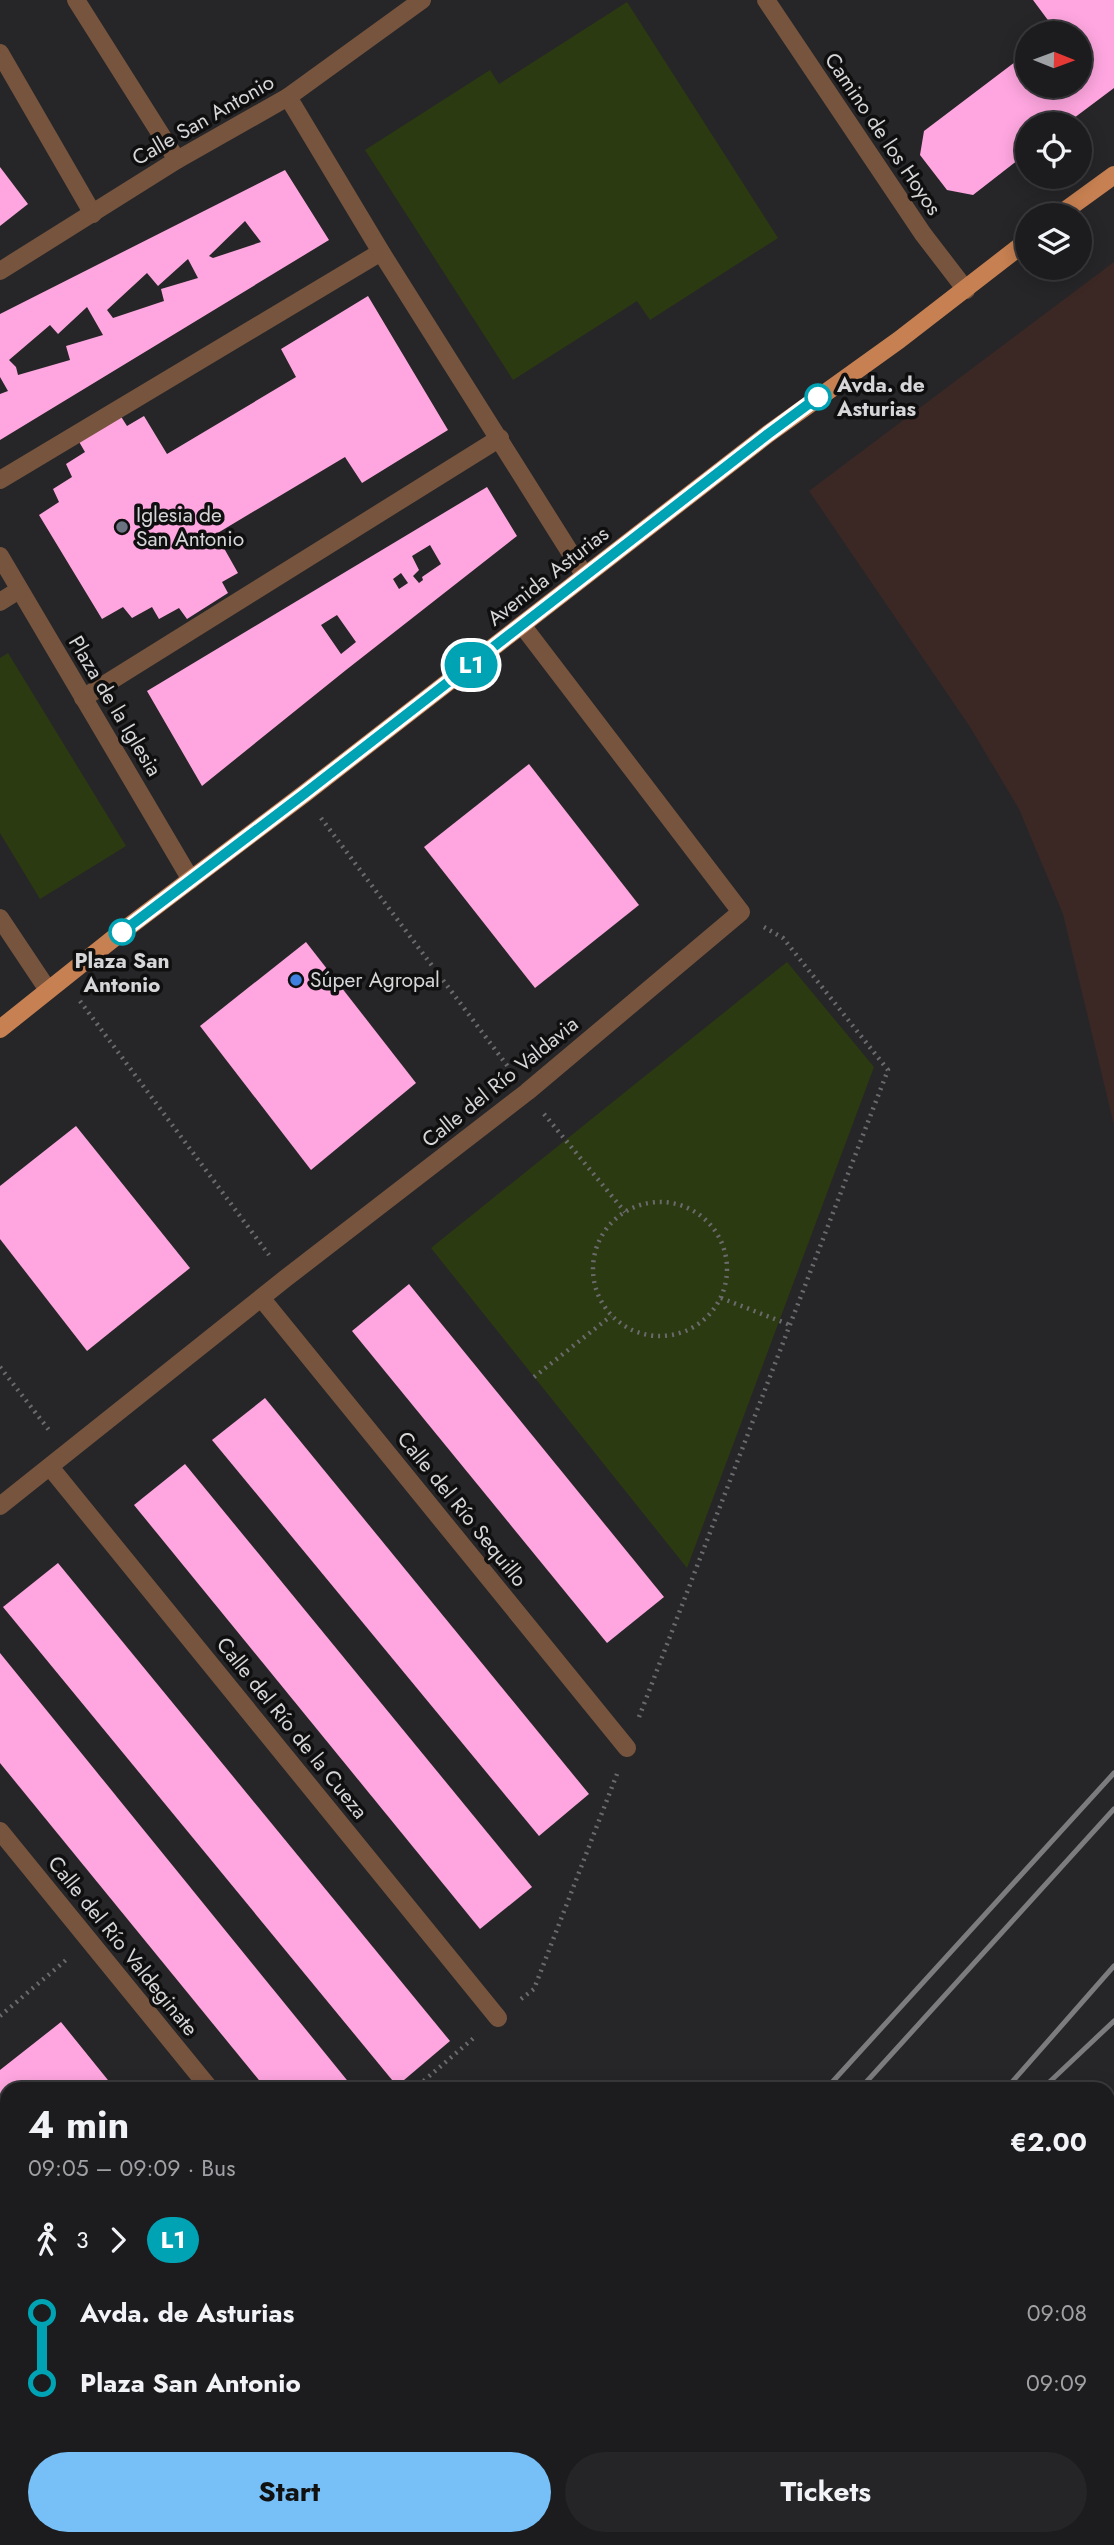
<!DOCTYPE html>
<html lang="en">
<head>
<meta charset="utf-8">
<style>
	:root { --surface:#1c1c1f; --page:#252528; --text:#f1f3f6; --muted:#a0a1a4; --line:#3a3a3d; --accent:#76c0f7 }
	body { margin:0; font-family:Jost,sans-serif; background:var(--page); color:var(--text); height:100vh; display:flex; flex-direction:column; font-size:26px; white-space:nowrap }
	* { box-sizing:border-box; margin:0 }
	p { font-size:23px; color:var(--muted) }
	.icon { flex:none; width:38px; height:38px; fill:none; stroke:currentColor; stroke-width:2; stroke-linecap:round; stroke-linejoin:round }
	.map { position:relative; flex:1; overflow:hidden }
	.sheet { position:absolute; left:0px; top:2082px; width:1115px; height:464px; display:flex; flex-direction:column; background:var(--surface); border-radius:21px 21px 0 0; box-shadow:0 4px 18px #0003,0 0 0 2px var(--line) }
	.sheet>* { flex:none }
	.badge { padding:0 14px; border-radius:23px; font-size:24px; line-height:46px }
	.needle { width:46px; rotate:91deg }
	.buttons { position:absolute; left:1015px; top:21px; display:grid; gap:14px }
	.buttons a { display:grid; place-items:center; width:77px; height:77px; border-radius:50%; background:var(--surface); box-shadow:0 4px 18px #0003,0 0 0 2px var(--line); font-size:35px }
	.map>.badge { position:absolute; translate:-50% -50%; box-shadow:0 0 0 4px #fff }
	.legs { display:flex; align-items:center; gap:10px; height:77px; padding:0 28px; font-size:23px }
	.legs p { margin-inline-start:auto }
	.overview { display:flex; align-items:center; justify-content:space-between; height:119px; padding:0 28px }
	h1 { font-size:38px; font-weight:700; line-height:52px }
	.button { display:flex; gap:14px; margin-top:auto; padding:14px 28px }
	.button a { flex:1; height:80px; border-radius:42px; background:var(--accent); color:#111; font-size:28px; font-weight:700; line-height:80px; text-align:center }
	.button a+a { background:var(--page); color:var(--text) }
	ul { padding:0 28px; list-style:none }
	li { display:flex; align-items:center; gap:24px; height:70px; font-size:26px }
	li i { display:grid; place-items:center; width:10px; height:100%; margin:0 9px; background:currentColor }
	li i::after { content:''; width:18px; height:18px; margin:-9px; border:5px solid; border-radius:50%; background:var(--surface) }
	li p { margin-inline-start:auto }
	li:first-child i { background:linear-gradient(#0000 50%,currentColor 0) }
	li:last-child i { background:linear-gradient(currentColor 50%,#0000 0) }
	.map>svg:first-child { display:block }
	.industrial { fill:#3b2825 }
	.green { fill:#2c3a11 }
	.building { fill:#ffa6e0; fill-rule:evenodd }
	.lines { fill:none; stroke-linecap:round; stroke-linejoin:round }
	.path { stroke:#6a6a6d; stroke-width:4.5; stroke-dasharray:2 5; stroke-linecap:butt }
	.service { stroke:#77543e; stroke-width:18 }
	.pedestrian { stroke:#77543e; stroke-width:18 }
	.minor { stroke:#77543e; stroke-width:18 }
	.primary { stroke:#c78051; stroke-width:18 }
	.rail { stroke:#7c7c7e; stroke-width:5 }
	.line-1-casing { stroke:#fff; stroke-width:16 }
	.line-1 { stroke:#00a3b4; stroke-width:10 }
	.stop-1-dot { fill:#fff; stroke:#00a3b4; stroke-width:3.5 }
	.worship-dot { fill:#6b7280; stroke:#0f0f10; stroke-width:2.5 }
	.shop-dot { fill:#3f7fe0; stroke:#0f0f10; stroke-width:2.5 }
	.labels { text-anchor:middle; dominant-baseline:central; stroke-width:7; stroke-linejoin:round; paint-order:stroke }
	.street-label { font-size:21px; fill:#d6d6d8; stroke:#0f0f10 }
	.stop-label { font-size:21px; font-weight:bold; fill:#d6d6d8; stroke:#0f0f10; text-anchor:start }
	.poi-label { font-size:21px; fill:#d6d6d8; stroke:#0f0f10; text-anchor:start }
</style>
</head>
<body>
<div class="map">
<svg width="1114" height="2545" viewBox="0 0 1114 2545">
	<rect width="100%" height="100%" fill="#262629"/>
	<polygon class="industrial" points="1114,262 1114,1125 1063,914 1019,809 970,727 809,491"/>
	<g class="green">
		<polygon points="627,2 778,238 650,320 637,301 513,380 365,150 490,70 499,84"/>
		<polygon points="8,653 126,846 40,899 0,833 0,658"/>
		<polygon points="787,962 874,1067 687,1568 431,1248"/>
		<polygon points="0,2319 7,2328 7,2516 0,2522"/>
		<polygon points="57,2539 203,2539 204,2540 182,2545 49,2545"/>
	</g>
	<g class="building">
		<polygon points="1033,0 1114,0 1114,88 1066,124 1027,124 1027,153 973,195 947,190 920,155 924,131 1027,53 1027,86 1080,86 1080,33 1054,33 1056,31"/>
		<polygon points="0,167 28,204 0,226"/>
		<path d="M 285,170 L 329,240 L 0,440 L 0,394 L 8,391 L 0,377 L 0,314 ZM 245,221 L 261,242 L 213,258 L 209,256 ZM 188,259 L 198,278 L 161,289 L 164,301 L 113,318 L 107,310 L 147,273 L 158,286 ZM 87,307 L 103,335 L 66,346 L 70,360 L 18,375 L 16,367 L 9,360 L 50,325 L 58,334 Z"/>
		<polygon points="368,296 448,430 362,483 345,457 216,534 238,573 222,582 228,593 187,619 179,608 159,619 152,607 132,618 123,607 102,619 39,515 59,502 53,489 72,477 66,464 85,452 78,440 120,415 127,426 144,416 167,454 296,377 281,349"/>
		<path d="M 487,487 L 517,536 L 346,670 L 202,786 L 147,691 ZM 430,545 L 441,564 L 422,577 L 423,580 L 419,583 L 413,576 L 419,570 L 412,556 ZM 401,573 L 408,583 L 399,589 L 393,579 ZM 337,615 L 356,642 L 341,654 L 321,625 Z"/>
		<polygon points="529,764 639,905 535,988 424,847"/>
		<polygon points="306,942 416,1083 311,1170 200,1026"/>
		<polygon points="76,1126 190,1268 87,1351 0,1239 0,1186"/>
		<polygon points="409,1284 664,1597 607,1643 352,1331"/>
		<polygon points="265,1398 589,1794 539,1836 212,1440"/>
		<polygon points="185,1464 532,1887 480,1929 134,1505"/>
		<polygon points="58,1563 450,2041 397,2086 3,1607"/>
		<polygon points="0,1653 355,2090 267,2090 0,1763"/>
		<polygon points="61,2022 116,2090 7,2090 7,2174 0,2165 0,2070"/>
		<polygon points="1114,2164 1114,2230 1108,2229 1108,2172"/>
		<polygon points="1108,2283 1114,2284 1114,2337 1108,2336"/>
		<polygon points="1108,2353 1114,2354 1114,2386 1108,2385"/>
		<polygon points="1108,2407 1114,2408 1114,2456 1108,2455"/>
		<polygon points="895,2539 964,2539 983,2544 893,2545"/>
		<polygon points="994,2539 1076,2539 1097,2544 993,2545"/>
	</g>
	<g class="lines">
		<g class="path">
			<polyline points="321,818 509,1068"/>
			<polyline points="80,1001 269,1255"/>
			<polyline points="544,1114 625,1212"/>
			<circle cx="660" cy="1269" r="67"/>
			<polyline points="721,1298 790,1325"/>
			<polyline points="0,1367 49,1430"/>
			<polyline points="534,1377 611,1316"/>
			<polyline points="639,1717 888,1070 783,938 764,927"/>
			<polyline points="521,1999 534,1989 617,1774"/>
			<polyline points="0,2016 66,1960"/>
			<polyline points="413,2090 476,2036"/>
			<polyline points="138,2539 142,2545"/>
			<polyline points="781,2539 781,2545"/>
			<polyline points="772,2545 773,2539"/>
		</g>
		<g class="service">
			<polyline points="224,2539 225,2545"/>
			<polyline points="24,2545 31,2539"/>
		</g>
		<g class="pedestrian">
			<polyline points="0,480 381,252"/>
			<polyline points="0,556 191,880"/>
			<polyline points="0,602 19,590"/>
			<polyline points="83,698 500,438"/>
		</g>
		<g class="minor">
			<polyline points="76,0 177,160"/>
			<polyline points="766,0 923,234 966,290"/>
			<polyline points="0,53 93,214"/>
			<polyline points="288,97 381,252 585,576"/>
			<polyline points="0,271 177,160 288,97 422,0"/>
			<polyline points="0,918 48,990"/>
			<polyline points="262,1299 627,1748"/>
			<polyline points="50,1467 498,2018"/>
			<polyline points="0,1506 286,1278 527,1092 741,912 522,625"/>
			<polyline points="0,1831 211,2090"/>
			<polyline points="1108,2119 1114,2113"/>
			<polyline points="0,2244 7,2253"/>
			<polyline points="1108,2249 1114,2250"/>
			<polyline points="1108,2517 1114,2518"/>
			<polyline points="678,2545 684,2539"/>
			<polyline points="709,2545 710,2539"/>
		</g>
		<g class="primary">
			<polyline points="1059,215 1114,175"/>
			<polyline points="0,1029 119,934 304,794 768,434 899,340 1027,241"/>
		</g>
		<g class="rail">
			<polyline points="825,2090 1114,1773"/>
			<polyline points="859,2090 1114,1809"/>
			<polyline points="1005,2090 1114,1966"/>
			<polyline points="1041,2090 1114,2021"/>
			<polyline points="408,2545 413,2539"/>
			<polyline points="444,2545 449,2539"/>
			<polyline points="554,2545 560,2539"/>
		</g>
	</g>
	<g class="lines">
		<g class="line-1-casing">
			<polyline id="line-1" points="122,932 304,794 768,434 818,397"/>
		</g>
		<use href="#line-1" class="line-1"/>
	</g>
	<g class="stop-1-dot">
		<circle cx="818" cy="397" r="12"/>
		<circle cx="122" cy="932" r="12"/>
	</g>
	<circle class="worship-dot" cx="122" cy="527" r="7"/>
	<circle class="shop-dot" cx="296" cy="980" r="7"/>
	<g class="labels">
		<g class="street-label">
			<text transform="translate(203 120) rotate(-30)">Calle San Antonio</text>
			<text transform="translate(883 134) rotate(56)">Camino de los Hoyos</text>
			<text transform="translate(548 576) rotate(-38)">Avenida Asturias</text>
			<text transform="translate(115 706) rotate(59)">Plaza de la Iglesia</text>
			<text transform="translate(500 1082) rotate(-39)">Calle del Río Valdavia</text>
			<text transform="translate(462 1509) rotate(51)">Calle del Río Sequillo</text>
			<text transform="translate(292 1728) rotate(51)">Calle del Río de la Cueza</text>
			<text transform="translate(123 1946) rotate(51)">Calle del Río Valdeginate</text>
		</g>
		<g class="stop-label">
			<text x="837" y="385">Avda. de<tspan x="837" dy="24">Asturias</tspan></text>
			<text x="122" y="961" text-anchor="middle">Plaza San<tspan x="122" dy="24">Antonio</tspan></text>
		</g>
		<g class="poi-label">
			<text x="136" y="515">Iglesia de<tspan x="136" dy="24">San Antonio</tspan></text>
			<text x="310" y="980">Súper Agropal</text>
		</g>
	</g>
</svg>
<div class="buttons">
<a><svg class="needle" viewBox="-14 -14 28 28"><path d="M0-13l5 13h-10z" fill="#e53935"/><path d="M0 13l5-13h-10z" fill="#a0a1a4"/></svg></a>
<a><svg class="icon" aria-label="locate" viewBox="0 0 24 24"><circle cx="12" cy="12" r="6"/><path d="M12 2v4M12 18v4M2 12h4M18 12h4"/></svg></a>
<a><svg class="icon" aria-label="layers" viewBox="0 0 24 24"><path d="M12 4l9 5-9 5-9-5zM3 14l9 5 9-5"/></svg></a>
</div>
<b class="badge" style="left:471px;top:665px;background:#00a3b4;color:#fff">L1</b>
<section class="sheet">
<div class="overview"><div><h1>4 min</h1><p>09:05 – 09:09 · Bus</p></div><b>€2.00</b></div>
<div class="legs"><svg class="icon" aria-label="walk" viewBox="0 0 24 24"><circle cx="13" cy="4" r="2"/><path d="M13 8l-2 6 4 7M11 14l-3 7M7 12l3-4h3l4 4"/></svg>3<svg class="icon" aria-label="forward" viewBox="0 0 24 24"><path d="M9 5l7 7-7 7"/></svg><b class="badge" style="background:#00a3b4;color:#fff">L1</b></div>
<ul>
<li><i style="color:#00a3b4"></i><b>Avda. de Asturias</b><p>09:08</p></li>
<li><i style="color:#00a3b4"></i><b>Plaza San Antonio</b><p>09:09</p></li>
</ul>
<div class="button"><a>Start</a><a>Tickets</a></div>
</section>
</div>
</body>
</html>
